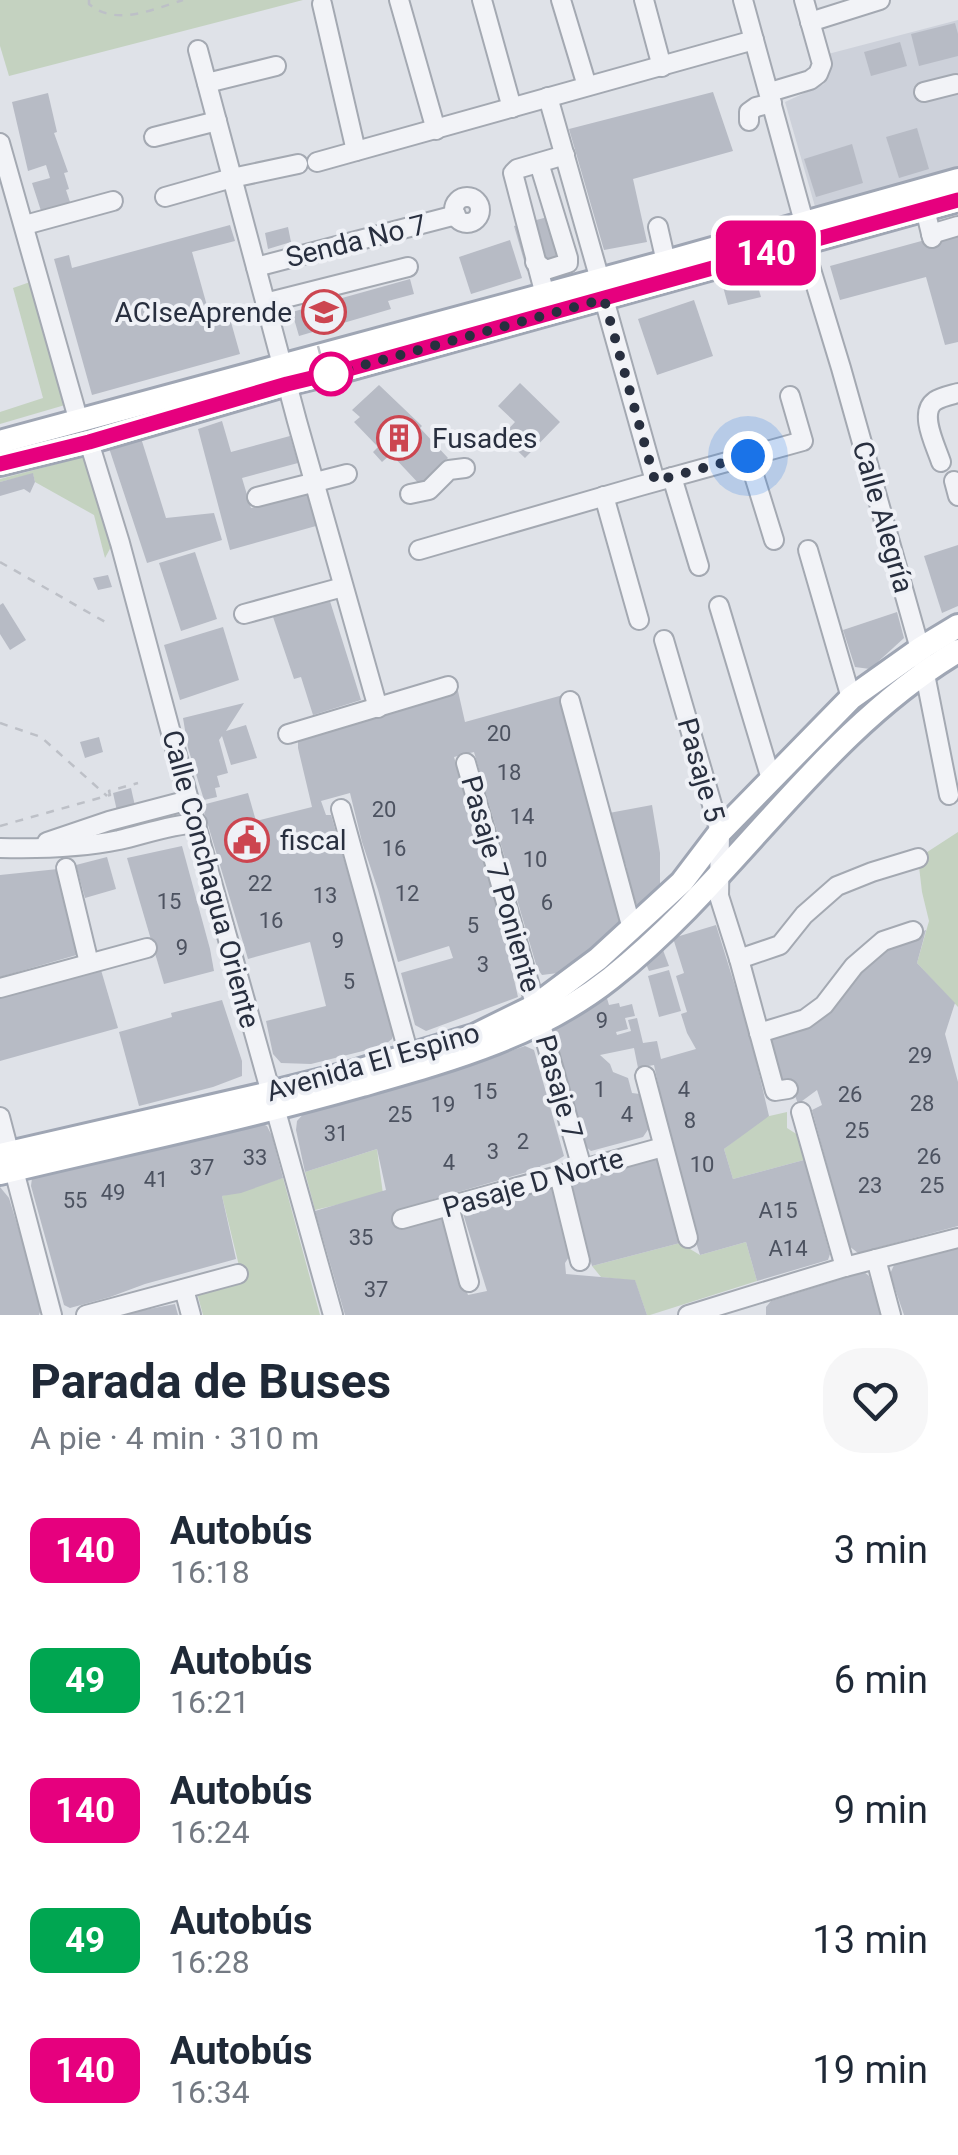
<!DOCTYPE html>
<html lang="es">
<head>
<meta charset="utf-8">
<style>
	:root { --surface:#fff; --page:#f6f6f7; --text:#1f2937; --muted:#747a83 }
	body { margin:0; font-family:Roboto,sans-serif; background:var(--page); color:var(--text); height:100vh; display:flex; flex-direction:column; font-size:38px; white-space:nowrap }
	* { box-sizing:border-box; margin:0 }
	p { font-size:32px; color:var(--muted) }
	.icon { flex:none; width:55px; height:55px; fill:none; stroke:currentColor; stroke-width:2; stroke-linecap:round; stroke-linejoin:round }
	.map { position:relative; height:1315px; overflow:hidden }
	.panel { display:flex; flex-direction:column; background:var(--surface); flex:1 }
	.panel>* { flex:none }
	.badge { padding:0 20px; border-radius:15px; font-size:35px; line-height:65px }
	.you { position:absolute; width:50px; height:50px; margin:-25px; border:8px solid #fff; border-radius:50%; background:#1a73e8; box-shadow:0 0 0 15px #1a73e833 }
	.map>.badge { position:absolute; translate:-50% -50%; box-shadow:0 0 0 5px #fff }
	.round { display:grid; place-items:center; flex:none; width:105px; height:105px; border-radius:40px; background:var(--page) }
	.overview { display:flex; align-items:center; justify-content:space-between; height:170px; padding:0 30px }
	h1 { font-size:48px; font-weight:700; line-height:75px }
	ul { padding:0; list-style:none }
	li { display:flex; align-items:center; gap:30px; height:130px; padding:0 30px }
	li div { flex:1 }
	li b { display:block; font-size:38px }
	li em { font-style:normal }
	li .badge { min-width:110px; font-weight:700; text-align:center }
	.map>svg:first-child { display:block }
	.built { fill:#cdd1da }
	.green { fill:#c4d2c0 }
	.building { fill:#b7bbc5 }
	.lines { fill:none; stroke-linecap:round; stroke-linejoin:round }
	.minor-casing { stroke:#a4a9b2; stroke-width:22 }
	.major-casing { stroke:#9fa6b4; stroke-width:28 }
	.path { stroke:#bdc0c7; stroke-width:2.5; stroke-dasharray:8 8; stroke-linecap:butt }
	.minor { stroke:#f2f3f7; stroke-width:18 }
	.major { stroke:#fff; stroke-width:22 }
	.path-bridge { stroke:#bdc0c7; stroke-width:2.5; stroke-dasharray:8 8; stroke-linecap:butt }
	.line-casing { stroke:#fff; stroke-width:22 }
	.line { stroke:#e6007e; stroke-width:15 }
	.walk { stroke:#282f3f; stroke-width:10; stroke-dasharray:0 18 }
	.stop-dot { fill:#fff; stroke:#e6007e; stroke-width:5 }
	.labels { text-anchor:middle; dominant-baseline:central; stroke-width:8; stroke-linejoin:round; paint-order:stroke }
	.number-label { font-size:22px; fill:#4c5260 }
	.street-label { font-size:28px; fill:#282f3f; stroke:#eff1f6 }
	.poi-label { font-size:28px; fill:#282f3f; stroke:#eff1f6; text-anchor:start }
</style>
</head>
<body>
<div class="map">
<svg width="958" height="1315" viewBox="0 0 958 1315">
	<rect width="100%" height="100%" fill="#dfe2e8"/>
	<polygon class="built" points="958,20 958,169 816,210 785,102 824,84 829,67 828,54"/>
	<g class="green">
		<polygon points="0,0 303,0 9,76 0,46"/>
		<polygon points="30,282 65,405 0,424 0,412 43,398 13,288"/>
		<polygon points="83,457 112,545 105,558 94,515 35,482 33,474 0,482 0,479"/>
		<polygon points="901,671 903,675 731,845 728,837 851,713"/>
		<polygon points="958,832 958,1007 917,963 929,921 922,892 918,858"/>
		<polygon points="787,1112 787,1128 798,1135 804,1160 733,1179 724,1149 765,1117"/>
		<polygon points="377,1149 383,1194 315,1210 305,1172"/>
		<polygon points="283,1178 320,1315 203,1315 197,1293 242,1278 222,1196"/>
		<polygon points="746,1242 757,1281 650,1315 647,1315 635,1281 601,1277 592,1266 680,1243 700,1255"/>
	</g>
	<g class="building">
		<polygon points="955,23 958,34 958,56 919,66 911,34"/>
		<polygon points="900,42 907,66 871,76 864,52"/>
		<polygon points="713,92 733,151 633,179 647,242 604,250 569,129"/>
		<polygon points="48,93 57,132 54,133 68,172 64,173 69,189 66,190 71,205 42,214 32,183 50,178 46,165 28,171 12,102"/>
		<polygon points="917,128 929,169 899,178 886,137"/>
		<polygon points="852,144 863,183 816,197 804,159"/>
		<polygon points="555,215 568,259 527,271 514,226"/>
		<polygon points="230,225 235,241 192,252 209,313 227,308 240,354 92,395 54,259 69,255 72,268"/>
		<polygon points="288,227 291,242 268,249 265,233"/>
		<polygon points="958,231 958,342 945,345 926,277 840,300 830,266"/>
		<polygon points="510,240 522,278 471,294 459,257"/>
		<polygon points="754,273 761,297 728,305 722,283"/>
		<polygon points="410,279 414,294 388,301 391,309 299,336 292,312"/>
		<polygon points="694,300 713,356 657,375 638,319"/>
		<polygon points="520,383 560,422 525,458 502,436 515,422 498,406"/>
		<polygon points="379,385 422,426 420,428 448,458 444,462 446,464 422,487 391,454 382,462 373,452 378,447 354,422 360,417 352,410"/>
		<polygon points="222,421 231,452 290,436 298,463 242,478 251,508 307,493 316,526 230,550 198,429"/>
		<polygon points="141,438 166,518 214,513 222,540 147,563 109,448"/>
		<polygon points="33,473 35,482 30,493 24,489 0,496 0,482"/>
		<polygon points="958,545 958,606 942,613 924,556"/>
		<polygon points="195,552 217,619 181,631 159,563"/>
		<polygon points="108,575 112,587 98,590 93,578"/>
		<polygon points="329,598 361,700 313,715 301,677 294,679 271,611"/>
		<polygon points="3,603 26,640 10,650 0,634 0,605"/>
		<polygon points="897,612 904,638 870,669 855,667 843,630"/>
		<polygon points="223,627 239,680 180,700 164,645"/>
		<polygon points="458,691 465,722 563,695 625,920 591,951 558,973 542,975 537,968 474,752 454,757 496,900 518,997 426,1031 415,1025 401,973 453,958 449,946 398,962 378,890 362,842 350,793 321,801 326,815 331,815 394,1032 392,1039 383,1046 311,1064 281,1063 273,1054 266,1021 326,1006 310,942 248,959 202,805 248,793 256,821 312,807 298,748 298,739"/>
		<polygon points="244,703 226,731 246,725 257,758 231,765 222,736 219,740 228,773 217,776 220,787 215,788 217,797 204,800 188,748 183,718"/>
		<polygon points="99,737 103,752 85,758 80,742"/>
		<polygon points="131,788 135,806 117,811 113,793"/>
		<polygon points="652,805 660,853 660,887 643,905 634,904 626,865 613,835 609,813"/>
		<polygon points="182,846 210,949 214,971 164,984 127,858"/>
		<polygon points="107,857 116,889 85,898 76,865"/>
		<polygon points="58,869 65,905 80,954 0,977 0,875"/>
		<polygon points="716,925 749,1031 769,1116 724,1149 733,1179 804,1160 830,1254 828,1260 757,1281 746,1242 700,1255 684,1204 654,1065 638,1068 634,1048 600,1055 610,1064 613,1072 628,1078 632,1093 640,1094 649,1128 643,1137 591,1151 585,1146 554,1041 556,1024 606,995 609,1005 619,1003 620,1007 632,1004 635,1016 625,1018 628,1029 616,1032 617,1035 631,1031 628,1020 637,1018 643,1043 657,1041 661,1059 696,1049 687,1033 681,1014 687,1012 676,976 684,973 673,938"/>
		<polygon points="926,930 917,963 955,1003 945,1034 958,1082 958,1226 858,1253 849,1246 812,1110 822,1105 817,1090 798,1104 790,1081 778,1079 771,1036 895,943"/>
		<polygon points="663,950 669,966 649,971 646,964"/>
		<polygon points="101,970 118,1028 0,1061 0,997"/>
		<polygon points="669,970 681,1011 659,1017 648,976"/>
		<polygon points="222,1000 242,1061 242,1076 213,1087 139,1106 119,1032 172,1017 171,1013"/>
		<polygon points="525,1046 534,1050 564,1156 554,1162 540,1166 541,1168 434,1199 392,1215 396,1227 440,1215 468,1295 487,1291 461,1207 554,1182 571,1254 565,1263 566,1274 635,1280 647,1315 345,1315 315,1211 386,1190 377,1149 305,1172 296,1130 297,1121 306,1111 445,1073"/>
		<polygon points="256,1121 267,1126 272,1136 283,1178 241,1193 222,1196 236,1259 145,1284 110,1297 70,1308 64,1305 31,1186 32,1178 37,1173"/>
		<polygon points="656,1156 665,1179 680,1243 592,1266 568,1177"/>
		<polygon points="0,1187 9,1198 42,1306 39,1315 0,1315"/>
		<polygon points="958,1247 958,1315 904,1315 890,1274 894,1265"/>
		<polygon points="864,1272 869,1276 882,1315 766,1315 766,1307 771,1301"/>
		<polygon points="175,1304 178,1315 129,1315 129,1313"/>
	</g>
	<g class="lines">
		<g class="minor-casing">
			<g id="minor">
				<polyline points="399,0 436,130"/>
				<polyline points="482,0 512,108"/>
				<polyline points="561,0 587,86"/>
				<polyline points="644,0 662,67"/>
				<polyline points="743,0 804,222"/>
				<polyline points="322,4 356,151"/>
				<polyline points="810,22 880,0"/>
				<polyline points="198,50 297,421 378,708"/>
				<polyline points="207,83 276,66"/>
				<polyline points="770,92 810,80 818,74 822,64 804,0"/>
				<polyline points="924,92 956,84"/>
				<polyline points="548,97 600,280"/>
				<polyline points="749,121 749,112 756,107 772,103"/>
				<polyline points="154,137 217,121"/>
				<polyline points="0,143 79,422"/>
				<polyline points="317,162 754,40"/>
				<polyline points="165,197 232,178 298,164"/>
				<circle cx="467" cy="210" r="13"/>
				<polyline points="925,209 932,238"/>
				<polyline points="25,225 113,201"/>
				<polyline points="658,227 666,262"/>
				<polyline points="931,234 958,226"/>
				<polyline points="803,243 841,368 920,649 949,795"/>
				<polyline points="535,262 546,270 568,263 568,258 539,163"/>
				<polyline points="256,267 456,215"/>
				<polyline points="545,295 513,173 517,169 565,155"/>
				<polyline points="604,299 655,481"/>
				<polyline points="265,303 408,267"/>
				<polyline points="89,442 120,543 189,800 333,1315"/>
				<polyline points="748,456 774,540"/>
				<path d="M 941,462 C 936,446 918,413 935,401 C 941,397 951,395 958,393"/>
				<polyline points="672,477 699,566"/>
				<polyline points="954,481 958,496"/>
				<polyline points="410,494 429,490 449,470 465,468"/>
				<polyline points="604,496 639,620"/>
				<polyline points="257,497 347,474"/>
				<polyline points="419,550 640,486 803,441 790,396"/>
				<polyline points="808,550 851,698"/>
				<polyline points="719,606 771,779"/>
				<polyline points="244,614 343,587"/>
				<polyline points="664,640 720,832 719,896 739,959 780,945 804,915 837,886 872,872 918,858"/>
				<polyline points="570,701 632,929"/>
				<polyline points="288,734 448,686"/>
				<polyline points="466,763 582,1168"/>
				<polyline points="341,809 409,1055"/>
				<polyline points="47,842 109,821 189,800"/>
				<path d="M 0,848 C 39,849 80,848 119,840 C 145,834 170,825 197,823"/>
				<polyline points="66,868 89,963"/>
				<polyline points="739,959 775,1091 788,1089"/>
				<polyline points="0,988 147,948"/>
				<polyline points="759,1033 805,1019 824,1005 854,966 883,941 913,931"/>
				<polyline points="645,1076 688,1238"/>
				<polyline points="801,1112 845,1267"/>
				<polyline points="0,1117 52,1315"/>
				<polyline points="559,1175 580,1261"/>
				<polyline points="449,1206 469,1282"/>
				<polyline points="402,1219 663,1147"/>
				<polyline points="876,1259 891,1315"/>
				<polyline points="184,1289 191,1315"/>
				<polyline points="86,1315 238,1274"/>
				<polyline points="688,1315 845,1267 958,1238"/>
			</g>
		</g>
		<g class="major-casing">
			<g id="major">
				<polyline points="0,442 666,262 958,180"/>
				<polyline points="0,464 89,442 287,384 345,370 958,200"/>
				<polyline points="0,1155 270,1093 354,1072 474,1036 535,1006 598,959 682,882 720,832 851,698 920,649 958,626"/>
				<path d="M 0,1173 C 121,1144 242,1119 362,1085 C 450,1060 538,1036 611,978 C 736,879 820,733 958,651"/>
			</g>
		</g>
		<g class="path">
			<path d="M 89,0 L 89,4 C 115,27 154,9 183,0"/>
			<polyline points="0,562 107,623"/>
			<polyline points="0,723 41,737 107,796"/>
			<polyline points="0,826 110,795 109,791 138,783"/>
		</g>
		<use href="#minor" class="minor"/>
		<use href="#major" class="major"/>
		<polyline class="path-bridge" points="318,346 329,387"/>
	</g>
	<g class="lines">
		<g class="line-casing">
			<polyline id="line" points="0,464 89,442 287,384 345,370 958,200"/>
		</g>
		<use href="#line" class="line"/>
		<polyline class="walk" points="331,374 604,299 655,481 748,456"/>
	</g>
	<defs>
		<g id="school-ring" transform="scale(2.25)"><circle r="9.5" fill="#eff1f6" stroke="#cc4550" stroke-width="1.5"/><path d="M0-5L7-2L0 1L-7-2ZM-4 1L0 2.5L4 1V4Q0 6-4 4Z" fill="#cc4550"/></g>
		<g id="building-ring" transform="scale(2.25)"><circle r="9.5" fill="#eff1f6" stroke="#cc4550" stroke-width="1.5"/><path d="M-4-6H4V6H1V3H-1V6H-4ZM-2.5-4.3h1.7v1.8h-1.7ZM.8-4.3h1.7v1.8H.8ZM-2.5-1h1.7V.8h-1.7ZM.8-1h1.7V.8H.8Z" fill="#cc4550"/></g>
		<g id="civic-ring" transform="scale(2.25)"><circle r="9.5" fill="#eff1f6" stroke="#cc4550" stroke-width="1.5"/><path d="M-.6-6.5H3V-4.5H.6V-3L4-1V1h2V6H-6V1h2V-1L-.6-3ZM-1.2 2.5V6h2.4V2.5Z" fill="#cc4550"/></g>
	</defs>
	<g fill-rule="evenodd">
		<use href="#school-ring" x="324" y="312"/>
		<use href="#building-ring" x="399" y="438"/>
		<use href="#civic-ring" x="247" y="840"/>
	</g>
	<circle class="stop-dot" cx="331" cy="374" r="20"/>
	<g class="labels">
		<g class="number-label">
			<text x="499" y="733">20</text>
			<text x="509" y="772">18</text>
			<text x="384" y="809">20</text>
			<text x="522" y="816">14</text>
			<text x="394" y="848">16</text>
			<text x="535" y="859">10</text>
			<text x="260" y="883">22</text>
			<text x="407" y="893">12</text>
			<text x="325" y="895">13</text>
			<text x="169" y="901">15</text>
			<text x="547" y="902">6</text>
			<text x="271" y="920">16</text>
			<text x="473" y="925">5</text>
			<text x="338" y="940">9</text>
			<text x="182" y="947">9</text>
			<text x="483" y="964">3</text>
			<text x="349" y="981">5</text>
			<text x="602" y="1020">9</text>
			<text x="920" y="1055">29</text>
			<text x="600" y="1089">1</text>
			<text x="684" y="1089">4</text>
			<text x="485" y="1091">15</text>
			<text x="850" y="1094">26</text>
			<text x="922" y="1103">28</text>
			<text x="443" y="1104">19</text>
			<text x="400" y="1114">25</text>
			<text x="627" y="1114">4</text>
			<text x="690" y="1120">8</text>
			<text x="857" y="1130">25</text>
			<text x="336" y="1133">31</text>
			<text x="523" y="1141">2</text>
			<text x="493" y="1151">3</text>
			<text x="929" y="1156">26</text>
			<text x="255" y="1157">33</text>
			<text x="449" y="1162">4</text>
			<text x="702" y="1164">10</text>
			<text x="202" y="1167">37</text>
			<text x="156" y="1179">41</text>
			<text x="870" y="1185">23</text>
			<text x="932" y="1185">25</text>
			<text x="113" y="1192">49</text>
			<text x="75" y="1200">55</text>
			<text x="778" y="1210">A15</text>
			<text x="361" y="1237">35</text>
			<text x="788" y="1248">A14</text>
			<text x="376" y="1289">37</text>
		</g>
		<g class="street-label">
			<text transform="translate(356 241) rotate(-14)">Senda No 7</text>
			<text transform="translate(883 517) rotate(74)">Calle Alegría</text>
			<text transform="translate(701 770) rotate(74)">Pasaje 5</text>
			<text transform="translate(211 879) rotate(75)">Calle Conchagua Oriente</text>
			<text transform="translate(501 884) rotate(74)">Pasaje 7 Poniente</text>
			<text transform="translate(373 1062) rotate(-16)">Avenida El Espino</text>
			<text transform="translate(559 1087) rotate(74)">Pasaje 7</text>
			<text transform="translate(533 1183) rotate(-16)">Pasaje D Norte</text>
		</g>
		<g class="poi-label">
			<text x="292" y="312" text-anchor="end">ACIseAprende</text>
			<text x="432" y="438">Fusades</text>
			<text x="280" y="840">fiscal</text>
		</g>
	</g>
</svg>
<div class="you" style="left:748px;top:456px"></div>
<b class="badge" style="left:766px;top:253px;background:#e6007e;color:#fff">140</b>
</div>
<section class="panel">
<div class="overview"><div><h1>Parada de Buses</h1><p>A pie · 4 min · 310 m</p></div><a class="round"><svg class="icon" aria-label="heart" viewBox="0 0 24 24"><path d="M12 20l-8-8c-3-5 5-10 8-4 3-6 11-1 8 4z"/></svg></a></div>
<ul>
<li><span class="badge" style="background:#e6007e;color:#fff">140</span><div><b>Autobús</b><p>16:18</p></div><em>3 min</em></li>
<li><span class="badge" style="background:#00a651;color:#fff">49</span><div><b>Autobús</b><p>16:21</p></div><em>6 min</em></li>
<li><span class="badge" style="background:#e6007e;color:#fff">140</span><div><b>Autobús</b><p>16:24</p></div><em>9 min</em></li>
<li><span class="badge" style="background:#00a651;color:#fff">49</span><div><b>Autobús</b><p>16:28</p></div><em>13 min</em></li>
<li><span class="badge" style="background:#e6007e;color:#fff">140</span><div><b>Autobús</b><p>16:34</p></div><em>19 min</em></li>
</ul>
</section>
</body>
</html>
